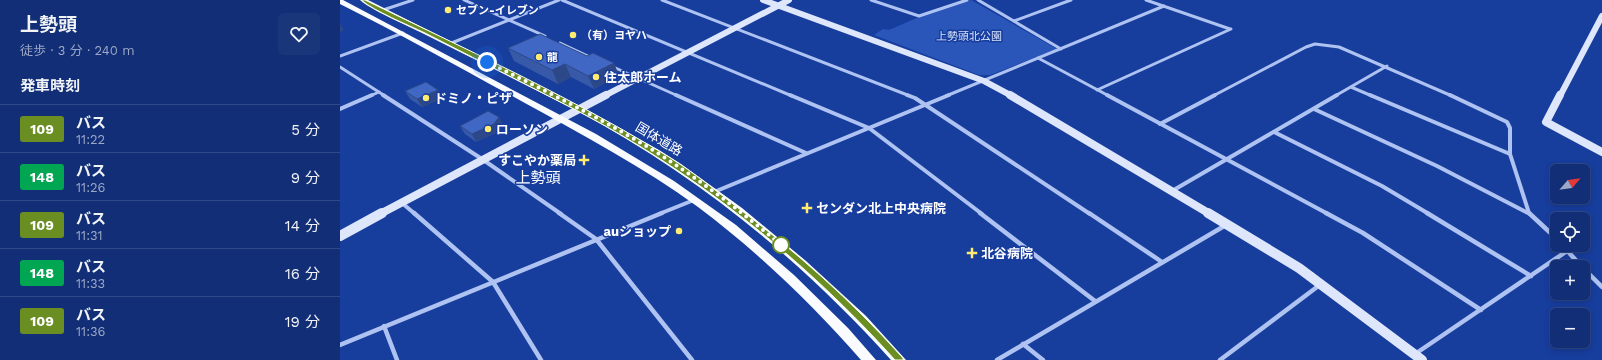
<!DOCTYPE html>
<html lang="ja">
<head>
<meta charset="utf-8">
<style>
	:root { --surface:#112e76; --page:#1a367b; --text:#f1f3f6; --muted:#9ca8c5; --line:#304a88 }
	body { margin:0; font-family:"Work Sans","Noto Sans JP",sans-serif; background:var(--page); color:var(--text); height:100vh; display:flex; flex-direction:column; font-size:15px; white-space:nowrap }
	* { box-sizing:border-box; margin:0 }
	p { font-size:13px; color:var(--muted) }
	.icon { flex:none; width:22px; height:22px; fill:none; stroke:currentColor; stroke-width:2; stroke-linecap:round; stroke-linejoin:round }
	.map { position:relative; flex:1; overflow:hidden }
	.panel { display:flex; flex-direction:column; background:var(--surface); width:340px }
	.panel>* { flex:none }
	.badge { padding:0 8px; border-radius:3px; font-size:14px; line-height:26px }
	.needle { width:26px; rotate:62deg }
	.buttons { position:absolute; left:1210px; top:164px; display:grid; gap:8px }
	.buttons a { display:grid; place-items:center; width:40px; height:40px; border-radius:6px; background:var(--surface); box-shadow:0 2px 6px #0003,0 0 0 1px var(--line); font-size:20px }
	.you { position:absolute; width:20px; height:20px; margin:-10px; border:3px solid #fff; border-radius:50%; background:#1a73e8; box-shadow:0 0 0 6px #1a73e833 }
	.map>.badge { position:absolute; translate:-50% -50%; box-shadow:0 0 0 2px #fff }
	h2 { padding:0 20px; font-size:15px; line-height:36px }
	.round { display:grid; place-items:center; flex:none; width:42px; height:42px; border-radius:6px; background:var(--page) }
	.overview { display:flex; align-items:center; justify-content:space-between; height:68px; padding:0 20px }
	h1 { font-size:19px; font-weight:700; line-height:30px }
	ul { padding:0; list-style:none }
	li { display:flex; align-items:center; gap:12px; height:48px; padding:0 20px; border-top:1px solid var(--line) }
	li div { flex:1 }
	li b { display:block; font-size:15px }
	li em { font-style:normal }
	li .badge { min-width:44px; font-weight:700; text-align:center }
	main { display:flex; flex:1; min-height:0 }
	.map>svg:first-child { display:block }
	.green { fill:#2a56ba }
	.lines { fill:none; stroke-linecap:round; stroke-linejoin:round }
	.street-far2 { stroke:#aec3f2; stroke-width:3 }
	.street-far1 { stroke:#aec3f2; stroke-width:4 }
	.street { stroke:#aec3f2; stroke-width:4.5 }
	.secondary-far2 { stroke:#dee6fc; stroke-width:6 }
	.secondary-far1 { stroke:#dee6fc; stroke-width:8 }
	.secondary { stroke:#dee6fc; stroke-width:10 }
	.primary { fill:#fafbff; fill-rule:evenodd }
	.wall { fill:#3759a8 }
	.shaded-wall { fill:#2d4888 }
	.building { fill:#4067c3; stroke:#2d4888 }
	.line { fill:#6b8e23; stroke:#fff }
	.walk { stroke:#fff; stroke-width:4; stroke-dasharray:0 7.2 }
	.poi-dot { fill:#ffeb70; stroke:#173d9d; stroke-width:1.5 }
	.stop-dot { fill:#fff; stroke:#6b8e23; stroke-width:2 }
	.labels { text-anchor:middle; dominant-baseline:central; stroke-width:3; stroke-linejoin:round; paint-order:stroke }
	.far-poi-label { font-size:11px; font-weight:bold; fill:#fff; stroke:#173d9d; text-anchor:start }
	.far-park-label { font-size:11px; fill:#d6e2fd; stroke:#173d9d }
	.poi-label { font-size:13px; font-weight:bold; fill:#fff; stroke:#173d9d; text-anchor:start }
	.street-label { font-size:13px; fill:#fff; stroke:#173d9d }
	.quarter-label { font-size:15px; fill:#fff; stroke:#173d9d }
</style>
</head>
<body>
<main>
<section class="panel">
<div class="overview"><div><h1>上勢頭</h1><p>徒歩 · 3 分 · 240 m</p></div><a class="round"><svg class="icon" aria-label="heart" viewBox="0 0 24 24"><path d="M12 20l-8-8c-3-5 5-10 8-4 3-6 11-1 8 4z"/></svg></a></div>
<h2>発車時刻</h2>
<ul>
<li><span class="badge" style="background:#6b8e23;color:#fff">109</span><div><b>バス</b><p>11:22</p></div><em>5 分</em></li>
<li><span class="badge" style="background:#00a651;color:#fff">148</span><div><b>バス</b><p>11:26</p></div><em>9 分</em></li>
<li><span class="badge" style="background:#6b8e23;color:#fff">109</span><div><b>バス</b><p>11:31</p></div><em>14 分</em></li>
<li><span class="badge" style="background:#00a651;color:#fff">148</span><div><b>バス</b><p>11:33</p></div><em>16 分</em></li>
<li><span class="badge" style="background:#6b8e23;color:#fff">109</span><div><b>バス</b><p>11:36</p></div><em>19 分</em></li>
</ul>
</section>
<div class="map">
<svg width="1262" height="360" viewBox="0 0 1262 360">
	<rect width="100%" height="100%" fill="#173d9d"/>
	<polygon class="green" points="631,0 717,49 650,75 639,75 534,35 543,29 549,30 579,17"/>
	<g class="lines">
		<g class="street-far2">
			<polyline points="124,0 205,36"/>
			<polyline points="222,0 452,96"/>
			<polyline points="322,0 570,96"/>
			<polyline points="531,0 579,16 627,0"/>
			<polyline points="638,0 721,49"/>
			<polyline points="806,0 890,29"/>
			<polyline points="43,10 73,0"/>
			<polyline points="674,21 731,0"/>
			<polyline points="220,43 252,58"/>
			<polyline points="109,44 219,0"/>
			<polyline points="0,56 63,33"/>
			<polyline points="698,58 769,96"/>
			<polyline points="271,66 338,96"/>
			<polyline points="0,67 45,96"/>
			<polyline points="1011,87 1032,96"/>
			<polyline points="757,90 891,29"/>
			<polyline points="30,96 39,92"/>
			<polyline points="606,96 824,6"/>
			<polyline points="873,96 966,47 975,44 999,47 1112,96"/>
			<polyline points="995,96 1047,66"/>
		</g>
		<g class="street-far1">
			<polyline points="43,95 142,159 221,214"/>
			<polyline points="336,95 466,153"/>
			<polyline points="450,95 529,128 642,214"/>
			<polyline points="567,95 575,98 750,214"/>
			<polyline points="767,95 988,214"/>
			<polyline points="1030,95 1170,154"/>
			<polyline points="1110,95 1167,122 1170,128 1170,154 1189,213"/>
			<polyline points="0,109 32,95"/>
			<polyline points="974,109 1097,166 1190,214"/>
			<polyline points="820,124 875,95"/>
			<polyline points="934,132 1042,186 1089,214"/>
			<polyline points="832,191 997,95"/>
			<polyline points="374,192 609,95"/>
			<polyline points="62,203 75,214"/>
			<polyline points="319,214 354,200"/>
		</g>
		<g class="street">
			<polyline points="74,213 153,282 201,360"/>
			<polyline points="219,213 256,239 352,360"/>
			<polyline points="640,213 755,301"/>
			<polyline points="749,213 822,262"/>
			<polyline points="986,213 1023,233 1141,310"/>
			<polyline points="1087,213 1191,276"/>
			<polyline points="1189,213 1217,239"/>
			<polyline points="1222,245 1242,267"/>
			<polyline points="1243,268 1262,287"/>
			<polyline points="44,326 57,360"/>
			<polyline points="683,344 703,360"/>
			<polyline points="0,345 322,213"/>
			<polyline points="1075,354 1227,251"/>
			<polyline points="657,360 886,225"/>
			<polyline points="880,360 981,284"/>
		</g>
		<g class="secondary-far2">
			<polyline points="423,0 644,81 672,96"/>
			<polyline points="264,96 449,0"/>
			<polyline points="1220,96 1262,16"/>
		</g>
		<g class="secondary-far1">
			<polyline points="670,95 870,214"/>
			<polyline points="1220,95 1206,122 1262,152"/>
			<polyline points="40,214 266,95"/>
		</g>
		<g class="secondary">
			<polyline points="868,213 959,268 1082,360"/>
			<polyline points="0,236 42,213"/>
		</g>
		<g class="primary">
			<path d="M 0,0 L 3,0 L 256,134 L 334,181 L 396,225 L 454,275 L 508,328 L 536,360 L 521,360 C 472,304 418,252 358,207 C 303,167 243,135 183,102 C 122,69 62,35 0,4 Z"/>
			<path d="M 20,0 L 28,0 L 247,110 L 319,150 L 341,164 L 402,208 L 466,261 L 526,316 L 566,360 L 551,360 C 462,261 357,175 239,112 C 187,85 133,59 80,32 C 64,24 31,10 20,0 Z"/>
		</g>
	</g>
	<g class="wall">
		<polygon points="168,48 247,56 274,63 279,76 254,89 231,77 218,84 174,61"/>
		<polygon points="98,90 103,98 82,107 70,99 65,91"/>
		<polygon points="163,125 158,132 136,142 125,134 120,126"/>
	</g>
	<g class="shaded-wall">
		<polygon points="0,24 4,30 0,32"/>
		<polygon points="274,63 279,76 254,89 248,76"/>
		<polygon points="225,64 231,77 218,84 212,70"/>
		<polygon points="98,90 103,98 82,107 77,99"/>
		<polygon points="159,117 163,125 158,132 136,142 132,134"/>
	</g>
	<g class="building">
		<polygon points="200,34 247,56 253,53 274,63 248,76 225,64 212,70 168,48"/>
		<polygon points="86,82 98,90 77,99 65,91"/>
		<polygon points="148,111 159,117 154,124 132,134 120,126"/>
	</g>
	<path class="line" d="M 21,0 L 25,0 C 123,48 225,94 319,151 C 345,166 369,185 393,204 C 454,250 511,300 562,357 L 564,360 L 555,360 C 466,261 357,173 236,110 C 186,84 135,59 85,33 C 66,24 36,12 21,0 Z"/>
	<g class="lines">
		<path class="walk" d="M 147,62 C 204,90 262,119 316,152 C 360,180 402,212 441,245"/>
	</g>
	<g class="poi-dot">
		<circle cx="108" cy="10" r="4"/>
		<circle cx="233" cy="35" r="4"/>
		<circle cx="199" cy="57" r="4"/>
		<circle cx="256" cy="77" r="4"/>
		<circle cx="86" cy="98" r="4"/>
		<circle cx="148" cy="129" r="4"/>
		<path d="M242 154h4v4h4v4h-4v4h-4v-4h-4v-4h4z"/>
		<path d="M465 202h4v4h4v4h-4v4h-4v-4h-4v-4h4z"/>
		<circle cx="339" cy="231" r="4"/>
		<path d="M630 247h4v4h4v4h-4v4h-4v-4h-4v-4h4z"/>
	</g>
	<circle class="stop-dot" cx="441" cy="245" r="8"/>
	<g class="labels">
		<g class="far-poi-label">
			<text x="116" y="10">セブン-イレブン</text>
			<text x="241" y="35">（有）ヨヤハ</text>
			<text x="207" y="57">龍</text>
		</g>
		<g class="far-park-label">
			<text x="629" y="36">上勢頭北公園</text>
		</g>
		<g class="poi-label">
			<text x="264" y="77">住太郎ホーム</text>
			<text x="94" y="98">ドミノ・ピザ</text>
			<text x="156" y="129">ローソン</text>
			<text x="236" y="160" text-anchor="end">すこやか薬局</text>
			<text x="476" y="208">センダン北上中央病院</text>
			<text x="331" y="231" text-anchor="end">auショップ</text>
			<text x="641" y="253">北谷病院</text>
		</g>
		<g class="street-label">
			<text transform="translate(319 139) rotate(31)">国体道路</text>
		</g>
		<g class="quarter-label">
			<text x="198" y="178">上勢頭</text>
		</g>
	</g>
</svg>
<div class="buttons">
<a><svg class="needle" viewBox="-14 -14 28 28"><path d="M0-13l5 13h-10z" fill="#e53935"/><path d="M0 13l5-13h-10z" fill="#9ca8c5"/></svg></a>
<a><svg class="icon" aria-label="locate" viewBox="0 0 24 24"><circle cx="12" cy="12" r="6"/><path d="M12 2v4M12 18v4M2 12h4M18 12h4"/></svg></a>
<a>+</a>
<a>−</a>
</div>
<div class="you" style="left:147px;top:62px"></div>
</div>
</main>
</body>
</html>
